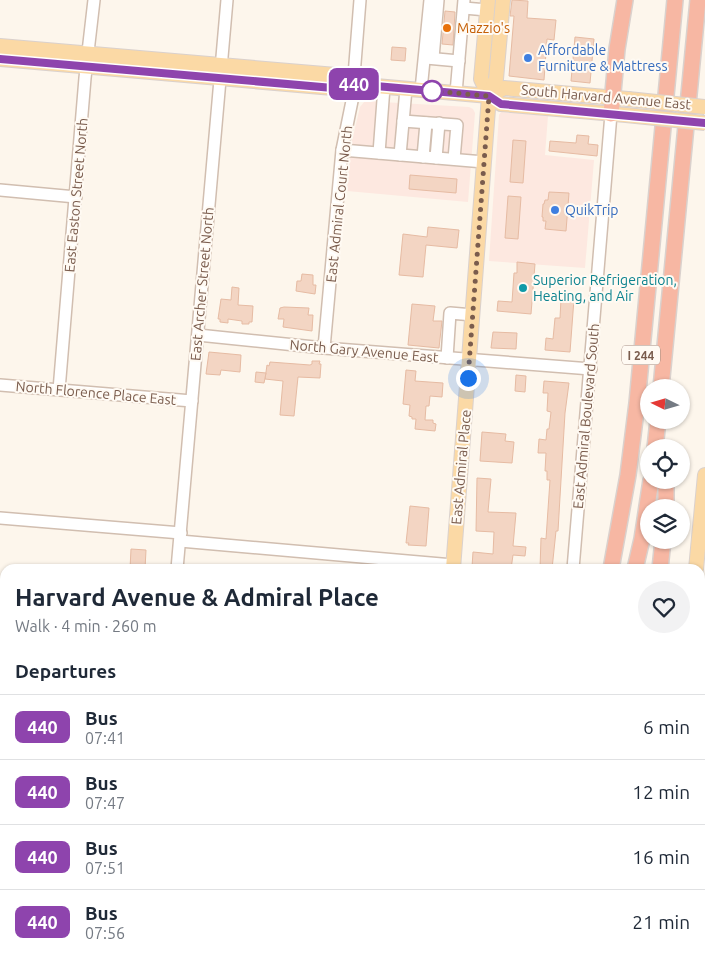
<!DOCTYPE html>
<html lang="en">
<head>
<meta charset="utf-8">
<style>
	:root { --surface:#fff; --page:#f2f2f3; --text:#1f2937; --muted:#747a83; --line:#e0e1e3 }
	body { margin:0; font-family:Ubuntu,sans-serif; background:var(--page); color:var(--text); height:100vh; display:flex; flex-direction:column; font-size:19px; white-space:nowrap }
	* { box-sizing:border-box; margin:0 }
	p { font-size:16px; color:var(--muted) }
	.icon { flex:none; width:28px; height:28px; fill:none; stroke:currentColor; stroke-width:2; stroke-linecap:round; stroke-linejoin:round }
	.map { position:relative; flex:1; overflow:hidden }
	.panel { position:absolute; left:0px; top:564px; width:705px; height:401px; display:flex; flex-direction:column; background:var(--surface); border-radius:15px 15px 0 0; box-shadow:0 1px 4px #0004 }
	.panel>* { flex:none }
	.badge { padding:0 10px; border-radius:8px; font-size:18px; line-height:32px }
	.needle { width:32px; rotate:275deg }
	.controls { position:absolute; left:640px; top:379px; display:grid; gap:10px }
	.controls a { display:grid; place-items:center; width:50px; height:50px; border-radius:50%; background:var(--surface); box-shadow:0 1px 4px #0004; font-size:25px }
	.you { position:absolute; width:25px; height:25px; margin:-12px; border:4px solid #fff; border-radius:50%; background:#1a73e8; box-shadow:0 0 0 8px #1a73e833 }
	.map>.badge { position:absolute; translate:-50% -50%; box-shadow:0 0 0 2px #fff }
	h2 { padding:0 15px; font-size:19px; line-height:45px }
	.round { display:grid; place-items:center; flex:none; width:52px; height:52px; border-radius:26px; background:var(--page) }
	.headline { display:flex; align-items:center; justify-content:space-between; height:85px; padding:0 15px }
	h1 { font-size:24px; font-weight:700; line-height:38px }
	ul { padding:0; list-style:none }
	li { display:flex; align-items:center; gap:15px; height:65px; padding:0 15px; border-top:1px solid var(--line) }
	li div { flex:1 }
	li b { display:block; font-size:19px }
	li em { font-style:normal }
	li .badge { min-width:55px; font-weight:700; text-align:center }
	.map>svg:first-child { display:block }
	.residential { fill:#f5e8da }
	.commercial { fill:#fde8e0 }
	.green { fill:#d8ecc9 }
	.building { fill:#f3d5c3; stroke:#e6bba3 }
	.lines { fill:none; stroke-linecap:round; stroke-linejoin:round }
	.minor-casing { stroke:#d1beb0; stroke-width:14 }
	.major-casing { stroke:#dad1cd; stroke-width:16 }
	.highway-casing { stroke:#dad1cd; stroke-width:18 }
	.path { stroke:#d9b8a5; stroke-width:2; stroke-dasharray:1 4; stroke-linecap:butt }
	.minor { stroke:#fff; stroke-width:11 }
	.major { stroke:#fbd9a5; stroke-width:14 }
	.highway { stroke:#f7b7a3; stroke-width:15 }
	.major-bridge-casing { stroke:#dad1cd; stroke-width:16; stroke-linecap:butt }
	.major-bridge { stroke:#fbd9a5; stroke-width:14 }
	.line-casing { stroke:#fff; stroke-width:11 }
	.line { stroke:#8e44ad; stroke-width:8 }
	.walk { stroke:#7a5c4d; stroke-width:5; stroke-dasharray:0 9 }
	.food-dot { fill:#e8710a; stroke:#fffaf3; stroke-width:2 }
	.shop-dot { fill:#3f7fe0; stroke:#fffaf3; stroke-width:2 }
	.stop-dot { fill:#fff; stroke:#8e44ad; stroke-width:2.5 }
	.culture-dot { fill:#0f9aa8; stroke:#fffaf3; stroke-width:2 }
	.labels { text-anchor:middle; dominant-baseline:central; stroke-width:4; stroke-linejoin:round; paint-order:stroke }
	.shield { fill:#fffaf3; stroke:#a28b7f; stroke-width:1 }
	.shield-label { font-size:12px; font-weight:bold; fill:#7a5c4d }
	.food-label { font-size:14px; fill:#c56008; stroke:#fffaf3; text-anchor:start }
	.shop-label { font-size:14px; fill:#366cbe; stroke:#fffaf3; text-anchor:start }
	.street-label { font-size:14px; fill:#7a5c4d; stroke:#fffaf3 }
	.culture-label { font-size:14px; fill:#0d838f; stroke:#fffaf3; text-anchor:start }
</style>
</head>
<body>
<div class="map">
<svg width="705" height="964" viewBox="0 0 705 964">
	<rect width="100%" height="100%" fill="#fdf6ec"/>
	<rect class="residential" x="277" y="960" width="125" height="4"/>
	<g class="commercial">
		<polygon points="365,101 469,107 473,109 475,113 468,202 347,191 351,145 360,107"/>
		<polygon points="501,112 548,116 545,155 594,160 585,268 489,261 499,115"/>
	</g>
	<polygon class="green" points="1,748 5,748 5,960 131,960 131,964 0,964"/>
	<g class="building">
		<polygon points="512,0 528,1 527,18 556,20 554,40 547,39 544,80 509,76 514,16 510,16"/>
		<polygon points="445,11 455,12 453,45 442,44"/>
		<polygon points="575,37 594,39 590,83 571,81"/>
		<polygon points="392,47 406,48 405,61 391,60"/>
		<polygon points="577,135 589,136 588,144 598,145 597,156 549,151 550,141 576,143"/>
		<polygon points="513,140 526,141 523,183 510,182"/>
		<polygon points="410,175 457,179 456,193 409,189"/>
		<polygon points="549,192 569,193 566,231 545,229 546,221 543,221 543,217 542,217 543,204 544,204 545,200 548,200"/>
		<polygon points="508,196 521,197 518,239 505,238"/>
		<polygon points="428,227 459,230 457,248 426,245 423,277 399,275 403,234 427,237"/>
		<polygon points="517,262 535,264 531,314 497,311 498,301 512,302 514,273 517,273"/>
		<polygon points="302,274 313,275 313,285 316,285 315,294 296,291 297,281 301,281"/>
		<polygon points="232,287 239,288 238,305 253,306 252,322 249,322 249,324 242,324 242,321 228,319 228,323 220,322 220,319 218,319 221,299 231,300"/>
		<polygon points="561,299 574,299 570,352 545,350 546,338 553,339 555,318 560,318"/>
		<polygon points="412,304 435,306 433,321 442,321 439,348 408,345"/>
		<polygon points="284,307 309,308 308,315 313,315 312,331 283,327 284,319 278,319 280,308"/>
		<polygon points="493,332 517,333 516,349 491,348"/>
		<polygon points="209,352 241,355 240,372 221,370 220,375 206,374"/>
		<polygon points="312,361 320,361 319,364 321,364 320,378 298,377 294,416 280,415 283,381 265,379 267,365 269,366 270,362 310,365 312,364"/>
		<polygon points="406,370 416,371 415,381 443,383 442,397 430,396 429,406 426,406 425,420 433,420 433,423 436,424 435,431 415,429 416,419 412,419 412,417 409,416 410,405 403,404"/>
		<polygon points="256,372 266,373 264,383 255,382"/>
		<polygon points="516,375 526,376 525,392 515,391"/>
		<polygon points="544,381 569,383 565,413 558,531 556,531 552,569 540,569 541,538 546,539 550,480 547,480 547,471 545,471 546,453 538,453 539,439 546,440 547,429 549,429 551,412 547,411 548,393 543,393"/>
		<polygon points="482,432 506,434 505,441 514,442 512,463 480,461"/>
		<polygon points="477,478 491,479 488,512 516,513 513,546 526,547 525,556 513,555 511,569 472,567 473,552 493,554 494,532 476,531"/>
		<polygon points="410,506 429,508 426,546 408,545 409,543 406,543"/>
		<polygon points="131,549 146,550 145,569 130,569"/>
	</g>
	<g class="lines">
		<g class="minor-casing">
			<g id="minor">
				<polyline points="464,8 487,10"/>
				<polyline points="426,58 459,61"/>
				<polyline points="433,58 438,0"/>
				<polyline points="421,90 430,0"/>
				<polyline points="456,93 464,0"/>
				<polyline points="403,121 457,125 454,159"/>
				<polyline points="342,150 484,162"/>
				<polyline points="379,153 384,87"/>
				<polyline points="400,155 406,89"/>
				<polyline points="423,157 426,123"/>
				<polyline points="436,158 439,123"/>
				<polyline points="0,190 76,197"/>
				<polyline points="198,335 324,348 591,369"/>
				<polyline points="324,348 342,150 352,101 360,0"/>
				<polyline points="447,358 450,313 473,315"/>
				<polyline points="0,385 192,401"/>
				<polyline points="59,390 85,78 94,0"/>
				<polyline points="0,518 181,533"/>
				<polyline points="180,541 453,565"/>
				<polyline points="177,569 227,0"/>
				<polyline points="573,569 611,114"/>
				<polyline points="0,656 5,656"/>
				<polyline points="700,658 705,659"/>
				<polyline points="700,805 705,806"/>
				<polyline points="700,956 705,956"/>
				<polyline points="142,964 142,960"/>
				<polyline points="272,964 272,960"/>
				<polyline points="657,964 658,960"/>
			</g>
		</g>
		<g class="major-casing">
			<g id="major">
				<polyline points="488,0 481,79 489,96 501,104 626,115"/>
				<polyline points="0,46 336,75 353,84"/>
				<polyline points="0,59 333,88 353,84 489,96"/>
				<polyline points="489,96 504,88 628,99"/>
				<polyline points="453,569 489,96 496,79 503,0"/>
				<polyline points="696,569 705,475"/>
				<polyline points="415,964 415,960"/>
				<polyline points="565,964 566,960"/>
			</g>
		</g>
		<g class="highway-casing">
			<g id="highway">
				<polyline points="611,114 617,49 625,0"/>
				<polyline points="661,388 698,0"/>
				<polyline points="655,448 658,420"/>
				<polyline points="666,508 666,480"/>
				<polyline points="611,569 628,475 637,403 675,0"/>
				<polyline points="635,569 642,539 651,480"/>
				<polyline points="660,569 663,540"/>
				<polyline points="432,964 434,960"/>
				<polyline points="487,964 488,960"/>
				<polyline points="512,964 512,960"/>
			</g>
		</g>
		<polyline class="path" points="98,964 98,960"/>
		<use href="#minor" class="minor"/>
		<use href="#major" class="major"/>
		<use href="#highway" class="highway"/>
		<g class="major-bridge-casing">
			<g id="major-bridge">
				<polyline points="628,99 705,107"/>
				<polyline points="626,115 705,123"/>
			</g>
		</g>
		<use href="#major-bridge" class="major-bridge"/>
	</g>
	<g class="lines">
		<g class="line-casing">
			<polyline id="line" points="0,59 333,88 353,84 489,96 501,104 705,123"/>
		</g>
		<use href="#line" class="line"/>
		<polyline class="walk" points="432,91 489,96 468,378"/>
	</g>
	<circle class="food-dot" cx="447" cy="28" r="5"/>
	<g class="shop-dot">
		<circle cx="528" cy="58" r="5"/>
		<circle cx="555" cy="210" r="5"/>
	</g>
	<circle class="stop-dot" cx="432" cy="91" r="10"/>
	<circle class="culture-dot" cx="523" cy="288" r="5"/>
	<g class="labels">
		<rect class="shield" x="622" y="345.5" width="38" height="19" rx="4"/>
		<g class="shield-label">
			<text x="641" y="355">I 244</text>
		</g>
		<g class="food-label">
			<text x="457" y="28">Mazzio's</text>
		</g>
		<g class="shop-label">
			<text x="538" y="50">Affordable<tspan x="538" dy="16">Furniture &amp; Mattress</tspan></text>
			<text x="565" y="210">QuikTrip</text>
		</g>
		<g class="street-label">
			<text transform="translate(606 97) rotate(5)">South Harvard Avenue East</text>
			<text transform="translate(76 195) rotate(-85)">East Easton Street North</text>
			<text transform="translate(339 204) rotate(-84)">East Admiral Court North</text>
			<text transform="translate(202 284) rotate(-85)">East Archer Street North</text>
			<text transform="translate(364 351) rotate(5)">North Gary Avenue East</text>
			<text transform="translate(96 393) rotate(5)">North Florence Place East</text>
			<text transform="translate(586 416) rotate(-85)">East Admiral Boulevard South</text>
			<text transform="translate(461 467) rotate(-85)">East Admiral Place</text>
		</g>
		<g class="culture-label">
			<text x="533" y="280">Superior Refrigeration,<tspan x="533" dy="16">Heating, and Air</tspan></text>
		</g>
	</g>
</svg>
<div class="controls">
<a><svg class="needle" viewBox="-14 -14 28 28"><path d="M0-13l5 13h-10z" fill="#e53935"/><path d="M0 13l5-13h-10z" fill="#747a83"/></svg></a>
<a><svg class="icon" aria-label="locate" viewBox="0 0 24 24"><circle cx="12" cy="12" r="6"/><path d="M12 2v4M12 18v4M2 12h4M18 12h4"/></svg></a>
<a><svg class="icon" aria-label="layers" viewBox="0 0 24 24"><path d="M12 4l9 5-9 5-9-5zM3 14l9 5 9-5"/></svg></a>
</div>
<div class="you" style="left:468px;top:378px"></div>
<b class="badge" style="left:354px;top:84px;background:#8e44ad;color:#fff">440</b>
<section class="panel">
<div class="headline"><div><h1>Harvard Avenue &amp; Admiral Place</h1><p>Walk · 4 min · 260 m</p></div><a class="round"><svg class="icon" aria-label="heart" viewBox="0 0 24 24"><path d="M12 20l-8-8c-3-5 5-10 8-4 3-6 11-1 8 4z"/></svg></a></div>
<h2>Departures</h2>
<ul>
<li><span class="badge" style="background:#8e44ad;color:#fff">440</span><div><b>Bus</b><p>07:41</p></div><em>6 min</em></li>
<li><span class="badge" style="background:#8e44ad;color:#fff">440</span><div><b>Bus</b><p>07:47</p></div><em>12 min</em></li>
<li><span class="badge" style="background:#8e44ad;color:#fff">440</span><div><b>Bus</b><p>07:51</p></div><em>16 min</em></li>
<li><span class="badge" style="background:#8e44ad;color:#fff">440</span><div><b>Bus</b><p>07:56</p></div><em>21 min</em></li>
</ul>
</section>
</div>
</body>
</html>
